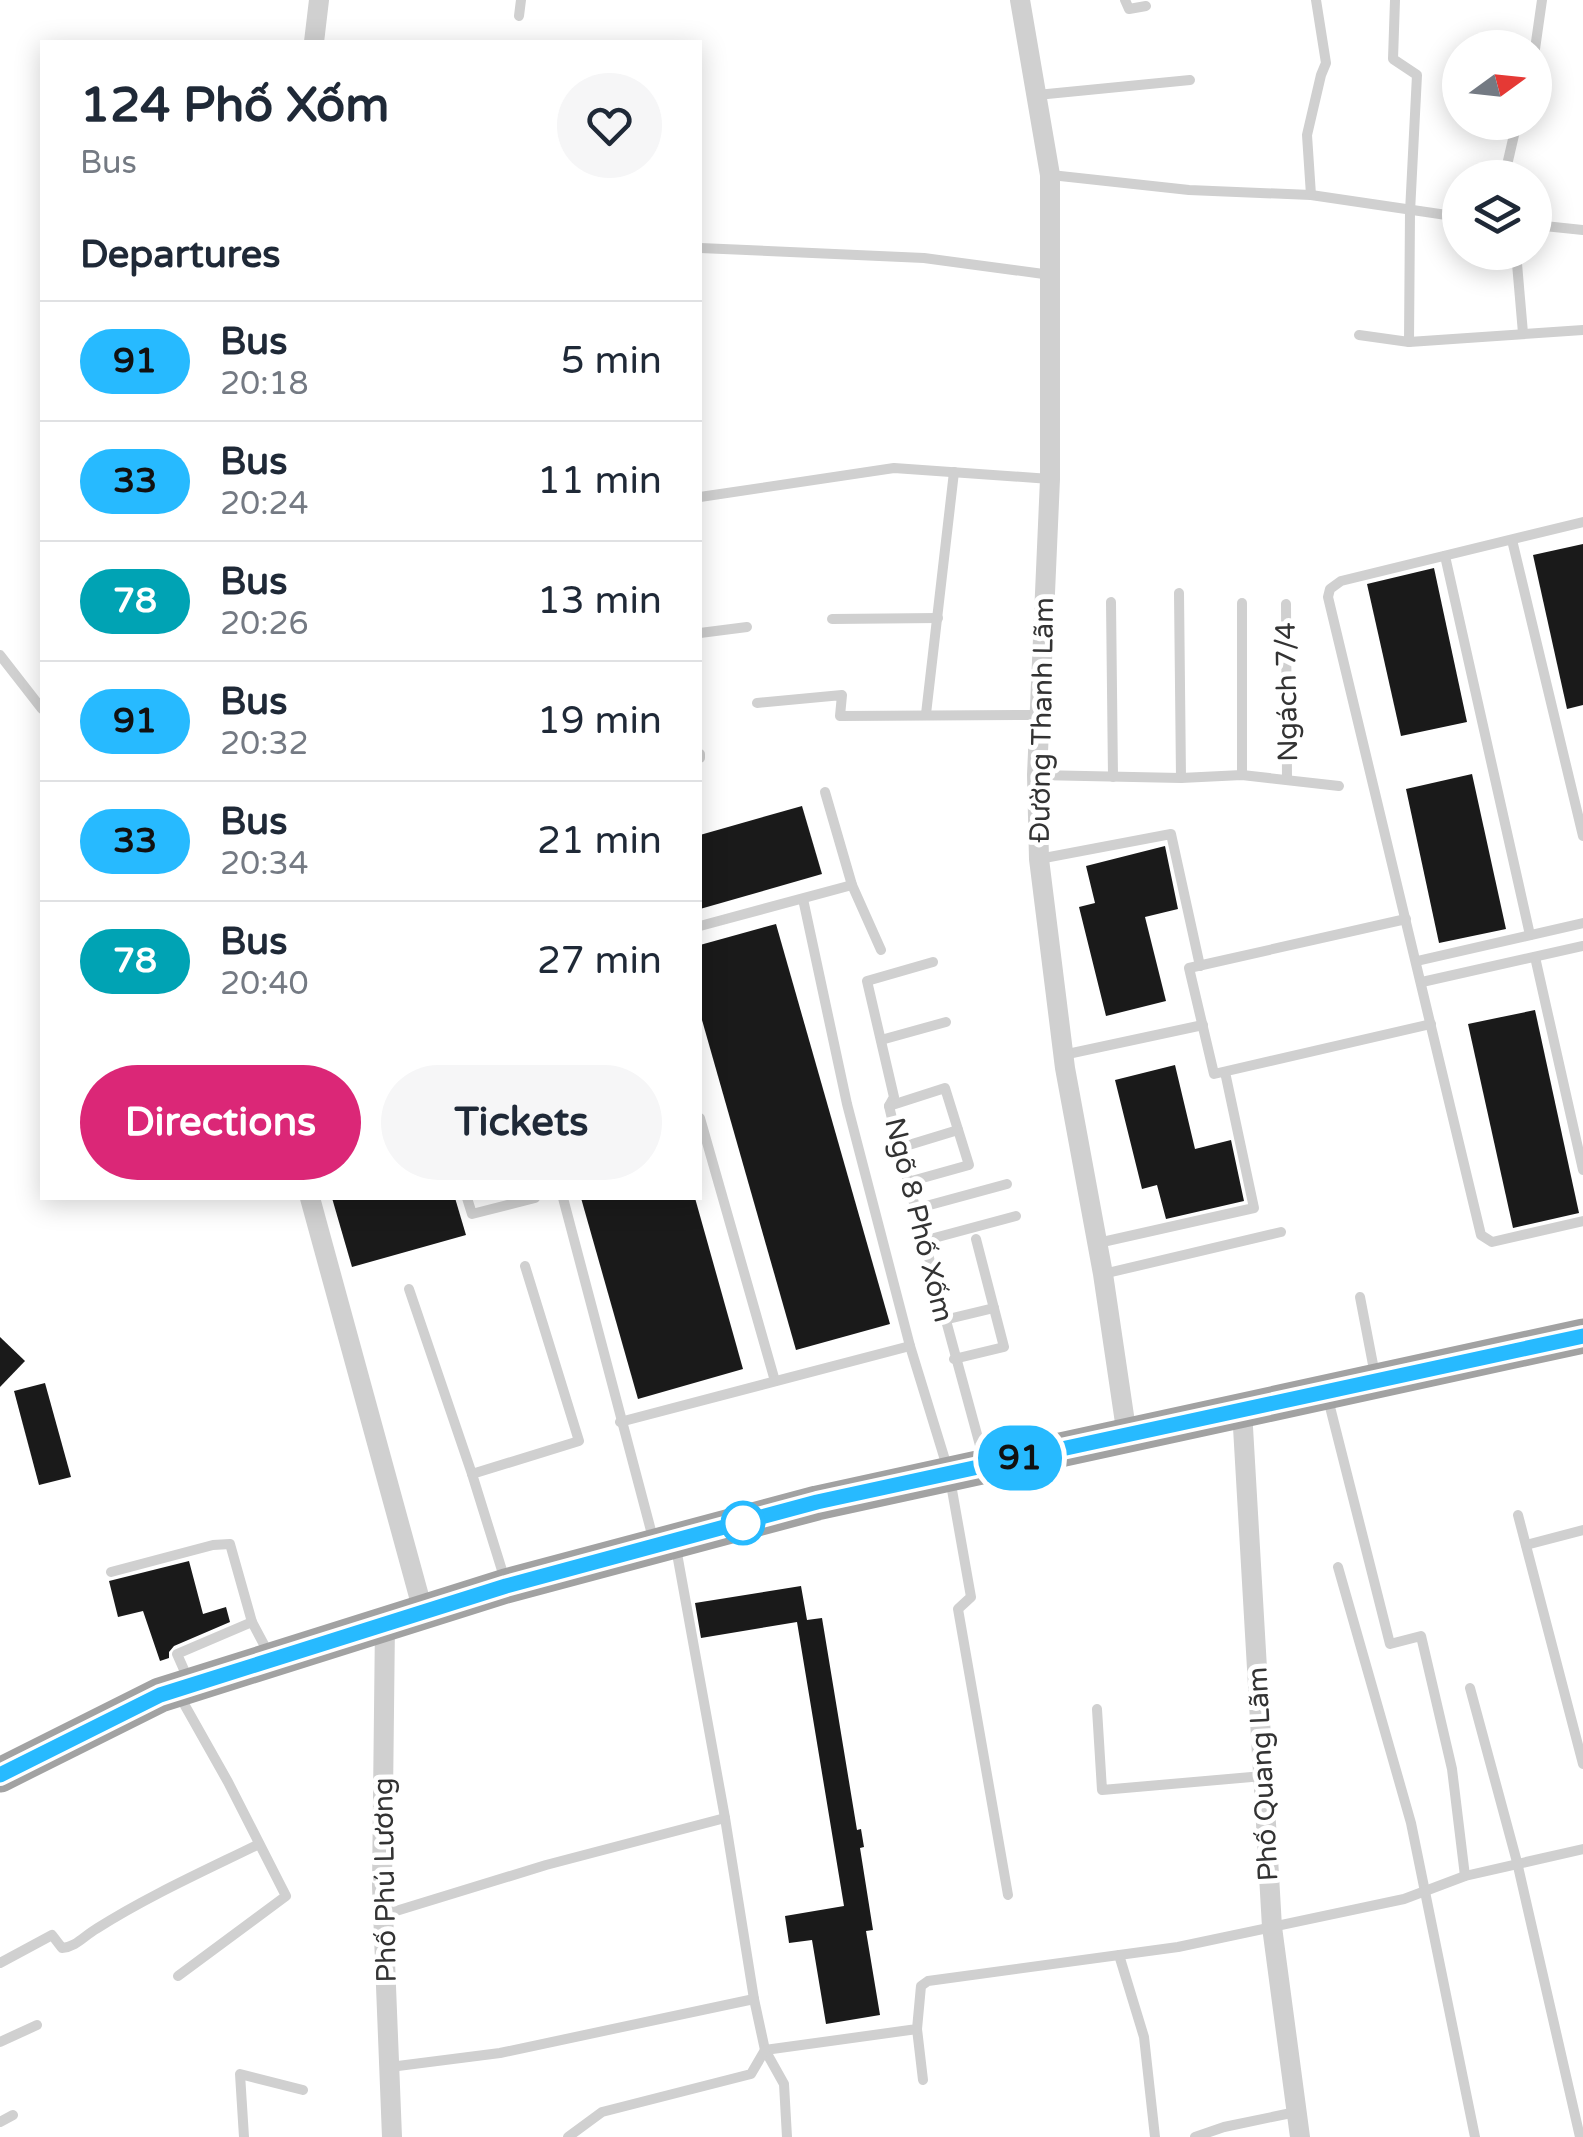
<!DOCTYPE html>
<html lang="en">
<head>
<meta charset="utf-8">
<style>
	:root { --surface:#fff; --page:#f6f6f7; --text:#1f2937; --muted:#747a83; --line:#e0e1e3; --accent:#db2777 }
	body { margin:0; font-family:"Varela Round",sans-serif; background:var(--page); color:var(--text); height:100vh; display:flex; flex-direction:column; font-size:38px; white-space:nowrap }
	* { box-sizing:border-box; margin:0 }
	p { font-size:32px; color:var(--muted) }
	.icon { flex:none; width:55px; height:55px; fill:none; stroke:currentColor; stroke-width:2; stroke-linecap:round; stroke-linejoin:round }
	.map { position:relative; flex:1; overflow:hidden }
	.sheet { position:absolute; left:40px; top:40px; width:662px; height:1160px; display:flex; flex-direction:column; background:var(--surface); border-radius:0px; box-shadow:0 5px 25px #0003 }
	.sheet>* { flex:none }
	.badge { padding:0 20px; border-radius:32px; font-size:35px; line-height:65px }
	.needle { width:65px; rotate:75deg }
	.fabs { position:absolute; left:1442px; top:30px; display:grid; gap:20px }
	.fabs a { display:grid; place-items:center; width:110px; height:110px; border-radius:50%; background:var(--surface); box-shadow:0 5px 25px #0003; font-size:50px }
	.map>.badge { position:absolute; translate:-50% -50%; box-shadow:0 0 0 5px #fff }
	h2 { padding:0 40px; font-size:38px; line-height:90px }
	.round { display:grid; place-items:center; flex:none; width:105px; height:105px; border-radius:52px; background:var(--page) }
	.headline { display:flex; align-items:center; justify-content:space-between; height:170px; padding:0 40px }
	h1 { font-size:48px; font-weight:800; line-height:75px }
	.cta { display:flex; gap:20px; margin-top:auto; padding:20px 40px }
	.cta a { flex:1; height:115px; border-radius:60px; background:var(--accent); color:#fff; font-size:40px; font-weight:800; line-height:115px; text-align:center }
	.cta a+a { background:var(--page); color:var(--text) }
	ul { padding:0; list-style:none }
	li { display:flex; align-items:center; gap:30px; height:120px; padding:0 40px; border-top:2px solid var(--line) }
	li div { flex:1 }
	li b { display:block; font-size:38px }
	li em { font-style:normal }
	li .badge { min-width:110px; font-weight:700; text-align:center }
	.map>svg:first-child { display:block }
	.building { fill:#1a1a1a }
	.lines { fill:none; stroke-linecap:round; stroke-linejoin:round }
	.service { stroke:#d0d0d0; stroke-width:10 }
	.minor { stroke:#d0d0d0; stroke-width:20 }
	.trunk { stroke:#a2a2a2; stroke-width:35 }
	.line-casing { stroke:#fff; stroke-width:22 }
	.line { stroke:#27baff; stroke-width:15 }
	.stop-dot { fill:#fff; stroke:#27baff; stroke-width:5 }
	.labels { text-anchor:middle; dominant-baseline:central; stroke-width:10; stroke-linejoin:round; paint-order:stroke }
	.street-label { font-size:28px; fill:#333; stroke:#fff }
</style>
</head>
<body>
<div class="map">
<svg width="1583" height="2137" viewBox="0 0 1583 2137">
	<rect width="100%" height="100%" fill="#fff"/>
	<g class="building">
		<polygon points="1583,544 1583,705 1567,709 1533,555"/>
		<polygon points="1434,568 1467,722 1401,736 1367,584"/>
		<polygon points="1472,774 1506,929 1439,943 1406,789"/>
		<polygon points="802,806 822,874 700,909 700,835"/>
		<polygon points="1165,846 1178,909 1145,917 1166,1001 1106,1016 1079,907 1095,903 1086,866"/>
		<polygon points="776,924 890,1324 796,1350 700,1013 700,945"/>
		<polygon points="1535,1010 1579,1213 1513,1228 1468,1024"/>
		<polygon points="1175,1065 1195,1149 1231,1140 1244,1201 1166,1219 1157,1185 1142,1189 1115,1080"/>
		<polygon points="332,1198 455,1198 466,1235 352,1267"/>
		<polygon points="581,1198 695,1198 743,1369 638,1399"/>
		<polygon points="0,1337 25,1361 0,1387"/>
		<polygon points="45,1383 71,1477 39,1485 14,1391"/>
		<polygon points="189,1561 203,1614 226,1607 230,1622 174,1646 169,1652 169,1658 160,1661 143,1611 118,1617 109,1581"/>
		<polygon points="801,1586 807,1620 822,1618 857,1830 861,1829 864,1847 860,1848 873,1930 866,1931 880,2015 826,2024 812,1940 789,1943 785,1916 844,1906 797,1622 701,1638 695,1603"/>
	</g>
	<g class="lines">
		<g class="service">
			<polyline points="1125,0 1129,9 1146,6"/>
			<polyline points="519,16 521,0"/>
			<polyline points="1535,49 1542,0"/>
			<polyline points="1037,95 1190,80"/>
			<polyline points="1051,175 1189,190 1311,195 1460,217"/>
			<polyline points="1504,178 1517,122"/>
			<polyline points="1311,195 1307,135 1321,75 1326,63 1316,0"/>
			<polyline points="1535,225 1583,230"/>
			<polyline points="700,248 924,258 1051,275"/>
			<polyline points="1516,252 1523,333"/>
			<polyline points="1359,335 1409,342 1410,212 1417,75 1393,59 1395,0"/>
			<polyline points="1409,342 1583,330"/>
			<polyline points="700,497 894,468 1050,479"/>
			<polyline points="1583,522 1341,581 1330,589 1328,597 1481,1235 1492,1242 1583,1221"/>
			<polyline points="1512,540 1583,836"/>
			<polyline points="1445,556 1530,935"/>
			<polyline points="1179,593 1181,778"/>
			<polyline points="1111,602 1113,777"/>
			<polyline points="1286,604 1287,780"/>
			<polyline points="832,619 938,618"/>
			<polyline points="700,633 747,627"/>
			<polyline points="0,655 42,709"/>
			<polyline points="757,703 842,695 840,716 1039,715"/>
			<polyline points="926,714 954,472"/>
			<polyline points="700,754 700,758"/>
			<polyline points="1037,775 1181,778 1242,775 1339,786"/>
			<polyline points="1242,775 1242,603"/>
			<polyline points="825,792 852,885"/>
			<polyline points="1039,859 1171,834 1200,966"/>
			<polyline points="803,899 847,1104 910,1346 949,1473 971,1597 958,1609 1008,1895"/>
			<polyline points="1406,919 1189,968 1214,1074 1431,1024"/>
			<polyline points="700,926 852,885 881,950"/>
			<polyline points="1535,957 1583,1170"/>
			<polyline points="1417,961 1583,923"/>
			<polyline points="933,962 867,981 894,1097 889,1106 899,1148 984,1460"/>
			<polyline points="1422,982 1583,946"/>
			<polyline points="881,1040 946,1022"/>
			<polyline points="1063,1055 1203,1025"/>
			<polyline points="889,1106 945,1088 969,1165 908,1182"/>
			<polyline points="700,1118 775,1381"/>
			<polyline points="899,1148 958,1130"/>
			<polyline points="467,1198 472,1214 535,1198"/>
			<polyline points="563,1198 654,1542"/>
			<polyline points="915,1209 1007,1184"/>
			<polyline points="923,1241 1016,1216"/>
			<polyline points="1098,1243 1254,1208 1225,1072"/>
			<polyline points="1103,1274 1281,1232"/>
			<polyline points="409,1289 472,1474"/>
			<polyline points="1360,1297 1375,1375"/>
			<polyline points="944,1320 994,1308"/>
			<polyline points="954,1359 1004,1347 976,1239"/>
			<polyline points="1328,1399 1390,1644 1421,1636 1452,1769 1465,1876"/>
			<polyline points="620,1422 910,1346"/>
			<polyline points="1518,1515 1583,1764"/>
			<polyline points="1526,1545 1583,1530"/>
			<polyline points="676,1548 725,1818 754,1999 765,2050 784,2084 787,2137"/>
			<polyline points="1338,1567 1411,1823 1475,2137"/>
			<polyline points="111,1572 213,1545 230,1544 252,1622"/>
			<polyline points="505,1580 472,1474 579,1441 525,1266"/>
			<polyline points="189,1681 177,1654 252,1622 269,1654"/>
			<polyline points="1470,1688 1517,1862 1580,2137"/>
			<polyline points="1097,1709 1102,1790 1263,1776"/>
			<polyline points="383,1915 546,1865 725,1818"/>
			<polyline points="1119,1955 1144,2037 1155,2137"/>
			<path d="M 0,1963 L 52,1935 L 62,1948 C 76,1947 84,1936 96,1929 C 148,1896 204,1871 259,1844"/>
			<polyline points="178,1976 286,1896 228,1782 179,1695"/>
			<polyline points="917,2029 923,2080"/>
			<polyline points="0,2042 37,2025"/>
			<polyline points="765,2050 917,2029 921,1986 928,1981 1178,1947 1404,1899 1465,1876 1583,1849"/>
			<polyline points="390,2067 500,2053 754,1999"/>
			<polyline points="0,2122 13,2115"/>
			<polyline points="244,2137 240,2074 303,2090"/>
			<polyline points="568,2137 602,2112 751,2074 765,2050"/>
			<polyline points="1195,2137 1224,2127 1296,2112"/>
		</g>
		<g class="minor">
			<polyline points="1020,0 1050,175 1050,479 1037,775 1039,859 1065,1068 1103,1274 1127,1436"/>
			<polyline points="314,42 319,0"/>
			<polyline points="310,1198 423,1611"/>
			<polyline points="1242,1410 1272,1927 1300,2137"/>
			<polyline points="385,1623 382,1886 392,2137"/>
		</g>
		<polyline class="trunk" points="0,1775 160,1695 506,1586 817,1503 1583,1336"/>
	</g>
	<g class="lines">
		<g class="line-casing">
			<polyline id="line" points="0,1775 160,1695 506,1586 817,1502 1583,1336"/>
		</g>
		<use href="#line" class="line"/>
	</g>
	<circle class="stop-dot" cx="743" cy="1523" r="20"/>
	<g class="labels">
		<g class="street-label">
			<text transform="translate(1287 692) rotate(-91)">Ngách 7/4</text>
			<text transform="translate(1042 720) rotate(-89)">Đường Thanh Lãm</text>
			<text transform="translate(919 1220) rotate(76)">Ngõ 8 Phố Xốm</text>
			<text transform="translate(1263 1774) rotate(-93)">Phố Quang Lãm</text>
			<text transform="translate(385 1880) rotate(-91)">Phố Phú Lương</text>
		</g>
	</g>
</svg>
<div class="fabs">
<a><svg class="needle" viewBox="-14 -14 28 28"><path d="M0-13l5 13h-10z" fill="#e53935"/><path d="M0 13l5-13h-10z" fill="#747a83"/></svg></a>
<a><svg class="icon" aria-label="layers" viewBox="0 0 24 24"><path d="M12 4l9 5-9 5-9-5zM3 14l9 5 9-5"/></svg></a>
</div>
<b class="badge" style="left:1020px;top:1458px;background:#27baff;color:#111">91</b>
<section class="sheet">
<div class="headline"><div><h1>124 Phố Xốm</h1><p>Bus</p></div><a class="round"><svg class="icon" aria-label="heart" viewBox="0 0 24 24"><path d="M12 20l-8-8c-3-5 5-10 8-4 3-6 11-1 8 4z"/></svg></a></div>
<h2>Departures</h2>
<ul>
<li><span class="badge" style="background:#27baff;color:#111">91</span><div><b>Bus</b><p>20:18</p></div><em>5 min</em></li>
<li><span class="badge" style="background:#27baff;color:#111">33</span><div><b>Bus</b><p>20:24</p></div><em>11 min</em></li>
<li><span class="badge" style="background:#00a3b4;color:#fff">78</span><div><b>Bus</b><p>20:26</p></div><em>13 min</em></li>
<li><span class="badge" style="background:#27baff;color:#111">91</span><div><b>Bus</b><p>20:32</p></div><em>19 min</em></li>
<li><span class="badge" style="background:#27baff;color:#111">33</span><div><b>Bus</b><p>20:34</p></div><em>21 min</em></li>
<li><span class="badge" style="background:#00a3b4;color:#fff">78</span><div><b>Bus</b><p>20:40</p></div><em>27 min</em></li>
</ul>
<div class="cta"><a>Directions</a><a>Tickets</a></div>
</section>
</div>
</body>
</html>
